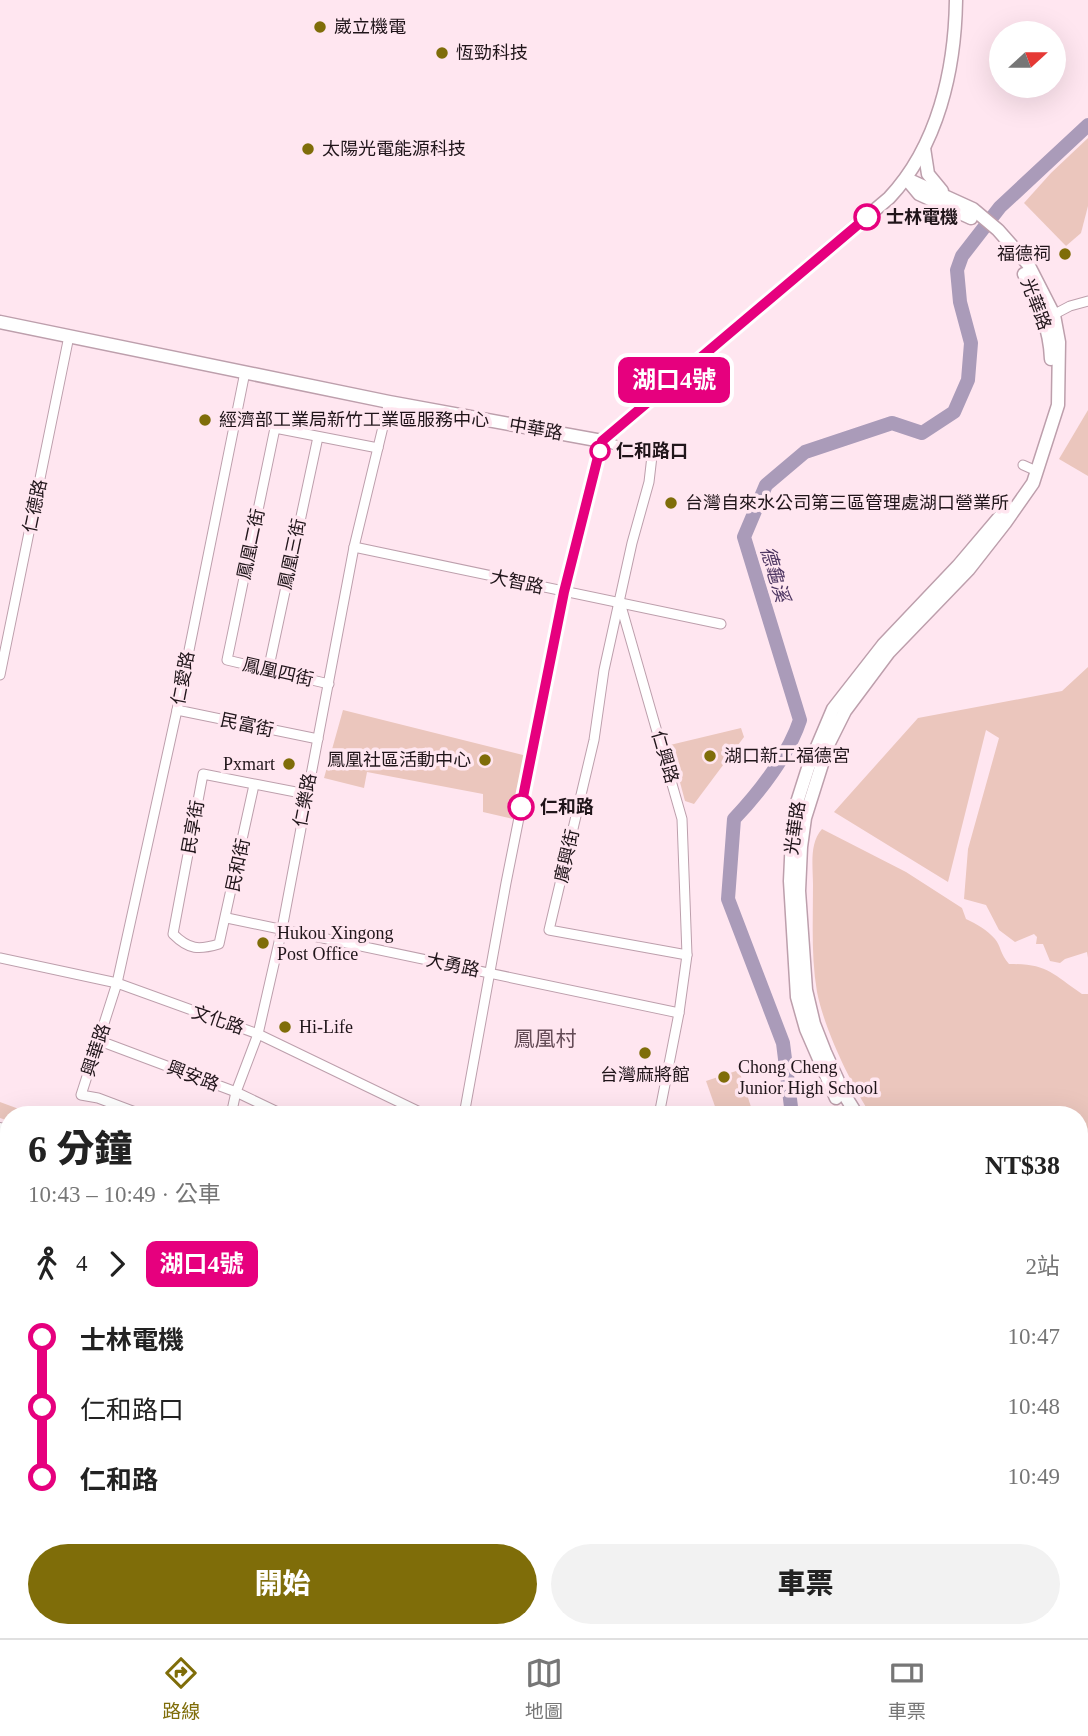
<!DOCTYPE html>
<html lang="zh-TW">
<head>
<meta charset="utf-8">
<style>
	:root { --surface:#fff; --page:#f2f2f2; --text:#222; --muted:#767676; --line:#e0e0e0; --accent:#7f6d09 }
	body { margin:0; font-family:"Times New Roman","Noto Sans TC",serif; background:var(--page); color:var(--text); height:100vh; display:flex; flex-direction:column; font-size:26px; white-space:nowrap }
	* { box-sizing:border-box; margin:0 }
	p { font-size:23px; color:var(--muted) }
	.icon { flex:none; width:38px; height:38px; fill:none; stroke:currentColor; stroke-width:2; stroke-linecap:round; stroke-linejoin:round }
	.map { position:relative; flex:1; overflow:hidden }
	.side { position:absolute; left:0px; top:1106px; width:1088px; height:532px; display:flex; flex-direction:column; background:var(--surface); border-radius:28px 28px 0 0; box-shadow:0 7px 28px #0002 }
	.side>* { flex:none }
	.badge { padding:0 14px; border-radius:10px; font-size:24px; line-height:46px }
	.needle { width:46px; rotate:69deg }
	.controls { position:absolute; left:989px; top:21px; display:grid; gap:14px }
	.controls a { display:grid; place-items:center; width:77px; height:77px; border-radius:50%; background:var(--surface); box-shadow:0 7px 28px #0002; font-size:35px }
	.map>.badge { position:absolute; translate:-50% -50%; box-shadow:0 0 0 4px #fff }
	.legs { display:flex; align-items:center; gap:10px; height:77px; padding:0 28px; font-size:23px }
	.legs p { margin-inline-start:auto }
	.head { display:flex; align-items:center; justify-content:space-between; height:119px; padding:0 28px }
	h1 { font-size:38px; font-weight:800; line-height:52px }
	.button { display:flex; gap:14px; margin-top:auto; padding:14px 28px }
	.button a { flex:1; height:80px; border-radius:42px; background:var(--accent); color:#fff; font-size:28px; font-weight:800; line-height:80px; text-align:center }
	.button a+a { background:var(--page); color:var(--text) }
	ul { padding:0 28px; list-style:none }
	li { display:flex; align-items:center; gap:24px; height:70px; font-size:26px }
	li i { display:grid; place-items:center; width:10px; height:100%; margin:0 9px; background:currentColor }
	li i::after { content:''; width:18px; height:18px; margin:-9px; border:5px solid; border-radius:50%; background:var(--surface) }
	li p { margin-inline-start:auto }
	li:first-child i { background:linear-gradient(#0000 50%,currentColor 0) }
	li:last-child i { background:linear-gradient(currentColor 50%,#0000 0) }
	.dock { display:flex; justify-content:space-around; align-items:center; height:98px; border-top:2px solid var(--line); background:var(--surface); font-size:19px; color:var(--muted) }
	.dock a { display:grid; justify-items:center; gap:4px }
	.dock .on { color:var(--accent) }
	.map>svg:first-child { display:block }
	.green { fill:#ebc6bd }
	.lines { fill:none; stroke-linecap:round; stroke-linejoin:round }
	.river { stroke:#aa9bb9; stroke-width:14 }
	.street-casing { stroke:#bd9fac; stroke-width:11 }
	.secondary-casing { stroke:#bd9fac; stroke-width:15 }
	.highway-casing { stroke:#bd9fac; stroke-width:18 }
	.street { stroke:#fff; stroke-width:9 }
	.secondary { stroke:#fff; stroke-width:12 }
	.highway { stroke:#fff; stroke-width:16 }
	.line-1-casing { stroke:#fff; stroke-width:16 }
	.line-1 { stroke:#e6007e; stroke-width:10 }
	.poi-dot { fill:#7f6d09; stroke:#ffe6f0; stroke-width:2.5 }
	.stop-1-dot { fill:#fff; stroke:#e6007e; stroke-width:3.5 }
	.labels { text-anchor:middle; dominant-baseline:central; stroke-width:7; stroke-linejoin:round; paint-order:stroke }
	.poi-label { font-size:18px; fill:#20151a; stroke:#ffe6f0; text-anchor:start }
	.stop-label { font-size:18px; font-weight:bold; fill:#20151a; stroke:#ffe6f0; text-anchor:start }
	.street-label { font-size:18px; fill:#20151a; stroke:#ffe6f0 }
	.water-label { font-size:19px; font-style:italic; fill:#4e3662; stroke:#ffe6f0 }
	.quarter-label { font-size:21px; fill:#644b56; stroke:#ffe6f0 }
</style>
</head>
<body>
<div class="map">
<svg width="1088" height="1638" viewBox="0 0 1088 1638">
	<rect width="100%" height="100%" fill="#ffe6f0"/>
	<g class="green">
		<polygon points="1088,138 1088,206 1081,233 1066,246 1024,203 1051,173"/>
		<polygon points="1088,410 1088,476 1059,459"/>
		<polygon points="1088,667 1088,958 1087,952 1065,959 1060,963 1050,961 1043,944 1036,944 1037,937 1034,934 1015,942 999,930 986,905 964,899 968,849 999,738 986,730 948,882 834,812 918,718 1062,691"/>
		<polygon points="343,710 527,756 513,819 483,812 483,794 367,772 364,788 324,778"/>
		<polygon points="741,728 744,737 694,804 685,801 670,745"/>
		<path d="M 822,829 L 906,872 L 962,908 L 966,919 C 977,924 987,930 995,939 C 1001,946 1000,954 1009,964 C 1048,964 1051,973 1082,994 L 1088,994 L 1088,1248 L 1080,1248 L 1080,1115 L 871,1115 C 850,1082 825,1031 817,992 C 811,957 813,921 813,885 C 813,867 809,843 822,829 Z"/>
		<polygon points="739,1070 752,1110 736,1115 718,1115 706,1081"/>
		<polygon points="0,1102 35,1115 9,1115 9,1121 0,1118"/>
	</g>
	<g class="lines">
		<g class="river">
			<path d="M 792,1115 L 783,1043 L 728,899 L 734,819 C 759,793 789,754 800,720 L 744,537 L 766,485 L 805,452 L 892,423 L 922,433 L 954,412 L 968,380 L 971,343 L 960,302 L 957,270 L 962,256 L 1000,207 L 1088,125"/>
			<polyline points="1080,1409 1082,1418 1080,1423"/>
			<polyline points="1080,1596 1088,1597"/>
		</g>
		<g class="street-casing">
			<g id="street">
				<polyline points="1051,316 1070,306 1088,301"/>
				<polyline points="1023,465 1032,469"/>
				<polyline points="354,547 721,624"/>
				<polyline points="621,606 682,819 687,955 679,1013 659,1115"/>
				<polyline points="268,671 318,437"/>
				<polyline points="0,675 69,336"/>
				<polyline points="329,684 227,660 275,428 378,448"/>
				<polyline points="177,710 318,739"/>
				<path d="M 254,785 L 219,944 C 199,950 189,950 173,934 L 203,774 L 306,794"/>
				<polyline points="227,918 679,1013"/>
				<polyline points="0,958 117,983 258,1034 426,1115"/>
				<polyline points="100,1041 236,1092 284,1115"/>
				<polyline points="110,1115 113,1104"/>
				<polyline points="143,1115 98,1098 81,1095 117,983 177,710 245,372"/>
				<polyline points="231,1115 236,1092 258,1034 282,929 354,547 389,402"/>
				<polyline points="464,1115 506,883 564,592 602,441 652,456 649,482 632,543 604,670 594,740 549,930 687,955"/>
				<polyline points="0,1332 9,1333"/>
				<polyline points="1080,1524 1088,1525"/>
				<polyline points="0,1554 9,1555"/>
				<polyline points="501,1629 560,1638"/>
				<polyline points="329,1638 330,1629"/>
			</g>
		</g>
		<g class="secondary-casing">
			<g id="secondary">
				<polyline points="924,148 928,174 942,191"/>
				<polyline points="909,182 919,194 971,218"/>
				<path d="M 1024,274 C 1038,301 1050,329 1051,359"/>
				<path d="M 0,322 L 389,402 L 602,441 L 889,198 C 938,146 955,70 956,0"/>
				<polyline points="836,1098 806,1029 797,997 790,881 793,815 808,768 833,709 883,645 958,566 1008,507"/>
				<polyline points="857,1115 844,1094 825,1052 814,1024 806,990 799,891 801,847 805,818 828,745 845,711 889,652 969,569 1005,523 1033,483 1058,405 1059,342 1054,315 1028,264 998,230 973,209 907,179"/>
				<polyline points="1080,1336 1088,1350"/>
				<polyline points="1080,1362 1088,1379"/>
			</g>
		</g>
		<g class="highway-casing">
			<g id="highway">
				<polyline points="0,1131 9,1134"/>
				<polyline points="0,1154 9,1157"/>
				<polyline points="837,1629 848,1638"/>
				<polyline points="869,1629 880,1638"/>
			</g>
		</g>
		<use href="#street" class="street"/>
		<use href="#secondary" class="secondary"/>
		<use href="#highway" class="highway"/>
	</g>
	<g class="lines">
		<g class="line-1-casing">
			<polyline id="line-1" points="521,807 564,592 602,441 867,217"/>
		</g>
		<use href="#line-1" class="line-1"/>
	</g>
	<g class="poi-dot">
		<circle cx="320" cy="27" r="7"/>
		<circle cx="442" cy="53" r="7"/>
		<circle cx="308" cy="149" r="7"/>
		<circle cx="1065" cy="254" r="7"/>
		<circle cx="205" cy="420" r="7"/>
		<circle cx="671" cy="503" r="7"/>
		<circle cx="710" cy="756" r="7"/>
		<circle cx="485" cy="760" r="7"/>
		<circle cx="289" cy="764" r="7"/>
		<circle cx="263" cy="943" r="7"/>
		<circle cx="285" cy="1027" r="7"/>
		<circle cx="645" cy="1053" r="7"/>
		<circle cx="724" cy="1077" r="7"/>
	</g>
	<g class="stop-1-dot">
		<circle cx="867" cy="217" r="12"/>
		<circle cx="600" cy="451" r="9"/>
		<circle cx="521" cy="807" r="12"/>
	</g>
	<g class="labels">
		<g class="poi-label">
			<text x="334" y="27">崴立機電</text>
			<text x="456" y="53">恆勁科技</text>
			<text x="322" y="149">太陽光電能源科技</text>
			<text x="1051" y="254" text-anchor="end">福德祠</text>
			<text x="219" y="420">經濟部工業局新竹工業區服務中心</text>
			<text x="685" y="503">台灣自來水公司第三區管理處湖口營業所</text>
			<text x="724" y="756">湖口新工福德宮</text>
			<text x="471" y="760" text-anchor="end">鳳凰社區活動中心</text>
			<text x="275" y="764" text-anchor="end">Pxmart</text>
			<text x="277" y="933">Hukou Xingong<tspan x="277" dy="21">Post Office</tspan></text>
			<text x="299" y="1027">Hi-Life</text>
			<text x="738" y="1067">Chong Cheng<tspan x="738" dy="21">Junior High School</tspan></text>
			<text x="645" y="1075" text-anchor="middle">台灣麻將館</text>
		</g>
		<g class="stop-label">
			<text x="886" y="217">士林電機</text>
			<text x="616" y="451">仁和路口</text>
			<text x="540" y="807">仁和路</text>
		</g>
		<g class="street-label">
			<text transform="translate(1036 304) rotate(69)">光華路</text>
			<text transform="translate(536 429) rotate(10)">中華路</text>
			<text transform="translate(35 506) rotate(-78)">仁德路</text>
			<text transform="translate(251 544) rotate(-78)">鳳凰二街</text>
			<text transform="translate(292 554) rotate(-78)">鳳凰三街</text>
			<text transform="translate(517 582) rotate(12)">大智路</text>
			<text transform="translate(278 672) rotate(13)">鳳凰四街</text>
			<text transform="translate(183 678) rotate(-79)">仁愛路</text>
			<text transform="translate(247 725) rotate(12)">民富街</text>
			<text transform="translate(665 757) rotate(74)">仁興路</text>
			<text transform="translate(305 800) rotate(-79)">仁樂路</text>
			<text transform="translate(193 827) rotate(-80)">民享街</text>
			<text transform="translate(795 828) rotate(-82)">光華路</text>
			<text transform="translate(567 856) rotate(-77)">廣興街</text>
			<text transform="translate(238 865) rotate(-78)">民和街</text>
			<text transform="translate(453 965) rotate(12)">大勇路</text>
			<text transform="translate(218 1020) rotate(19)">文化路</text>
			<text transform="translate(96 1050) rotate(-72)">興華路</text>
			<text transform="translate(193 1076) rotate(21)">興安路</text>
		</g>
		<g class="water-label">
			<text transform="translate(775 574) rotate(73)">德龜溪</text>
		</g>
		<g class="quarter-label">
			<text x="545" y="1039">鳳凰村</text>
		</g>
	</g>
</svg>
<div class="controls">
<a><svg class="needle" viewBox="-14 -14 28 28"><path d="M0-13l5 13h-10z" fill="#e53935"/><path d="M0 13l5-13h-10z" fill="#767676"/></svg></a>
</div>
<b class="badge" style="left:674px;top:380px;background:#e6007e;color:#fff">湖口4號</b>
<section class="side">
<div class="head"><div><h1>6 分鐘</h1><p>10:43 – 10:49 · 公車</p></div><b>NT$38</b></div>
<div class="legs"><svg class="icon" aria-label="walk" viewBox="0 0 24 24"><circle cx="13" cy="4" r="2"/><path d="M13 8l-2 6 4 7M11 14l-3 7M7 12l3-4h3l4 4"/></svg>4<svg class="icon" aria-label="forward" viewBox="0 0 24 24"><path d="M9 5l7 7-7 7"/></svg><b class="badge" style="background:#e6007e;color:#fff">湖口4號</b><p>2站</p></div>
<ul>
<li><i style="color:#e6007e"></i><b>士林電機</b><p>10:47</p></li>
<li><i style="color:#e6007e"></i><span>仁和路口</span><p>10:48</p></li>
<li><i style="color:#e6007e"></i><b>仁和路</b><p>10:49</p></li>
</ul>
<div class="button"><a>開始</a><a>車票</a></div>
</section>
</div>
<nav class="dock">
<a class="on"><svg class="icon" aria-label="directions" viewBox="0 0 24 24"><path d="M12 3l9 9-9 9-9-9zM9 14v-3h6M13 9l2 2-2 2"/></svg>路線</a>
<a><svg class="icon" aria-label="map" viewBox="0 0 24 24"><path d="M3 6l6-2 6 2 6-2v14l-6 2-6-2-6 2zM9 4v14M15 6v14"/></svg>地圖</a>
<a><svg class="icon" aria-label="tickets" viewBox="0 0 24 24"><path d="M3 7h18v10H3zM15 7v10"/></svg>車票</a>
</nav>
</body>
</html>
